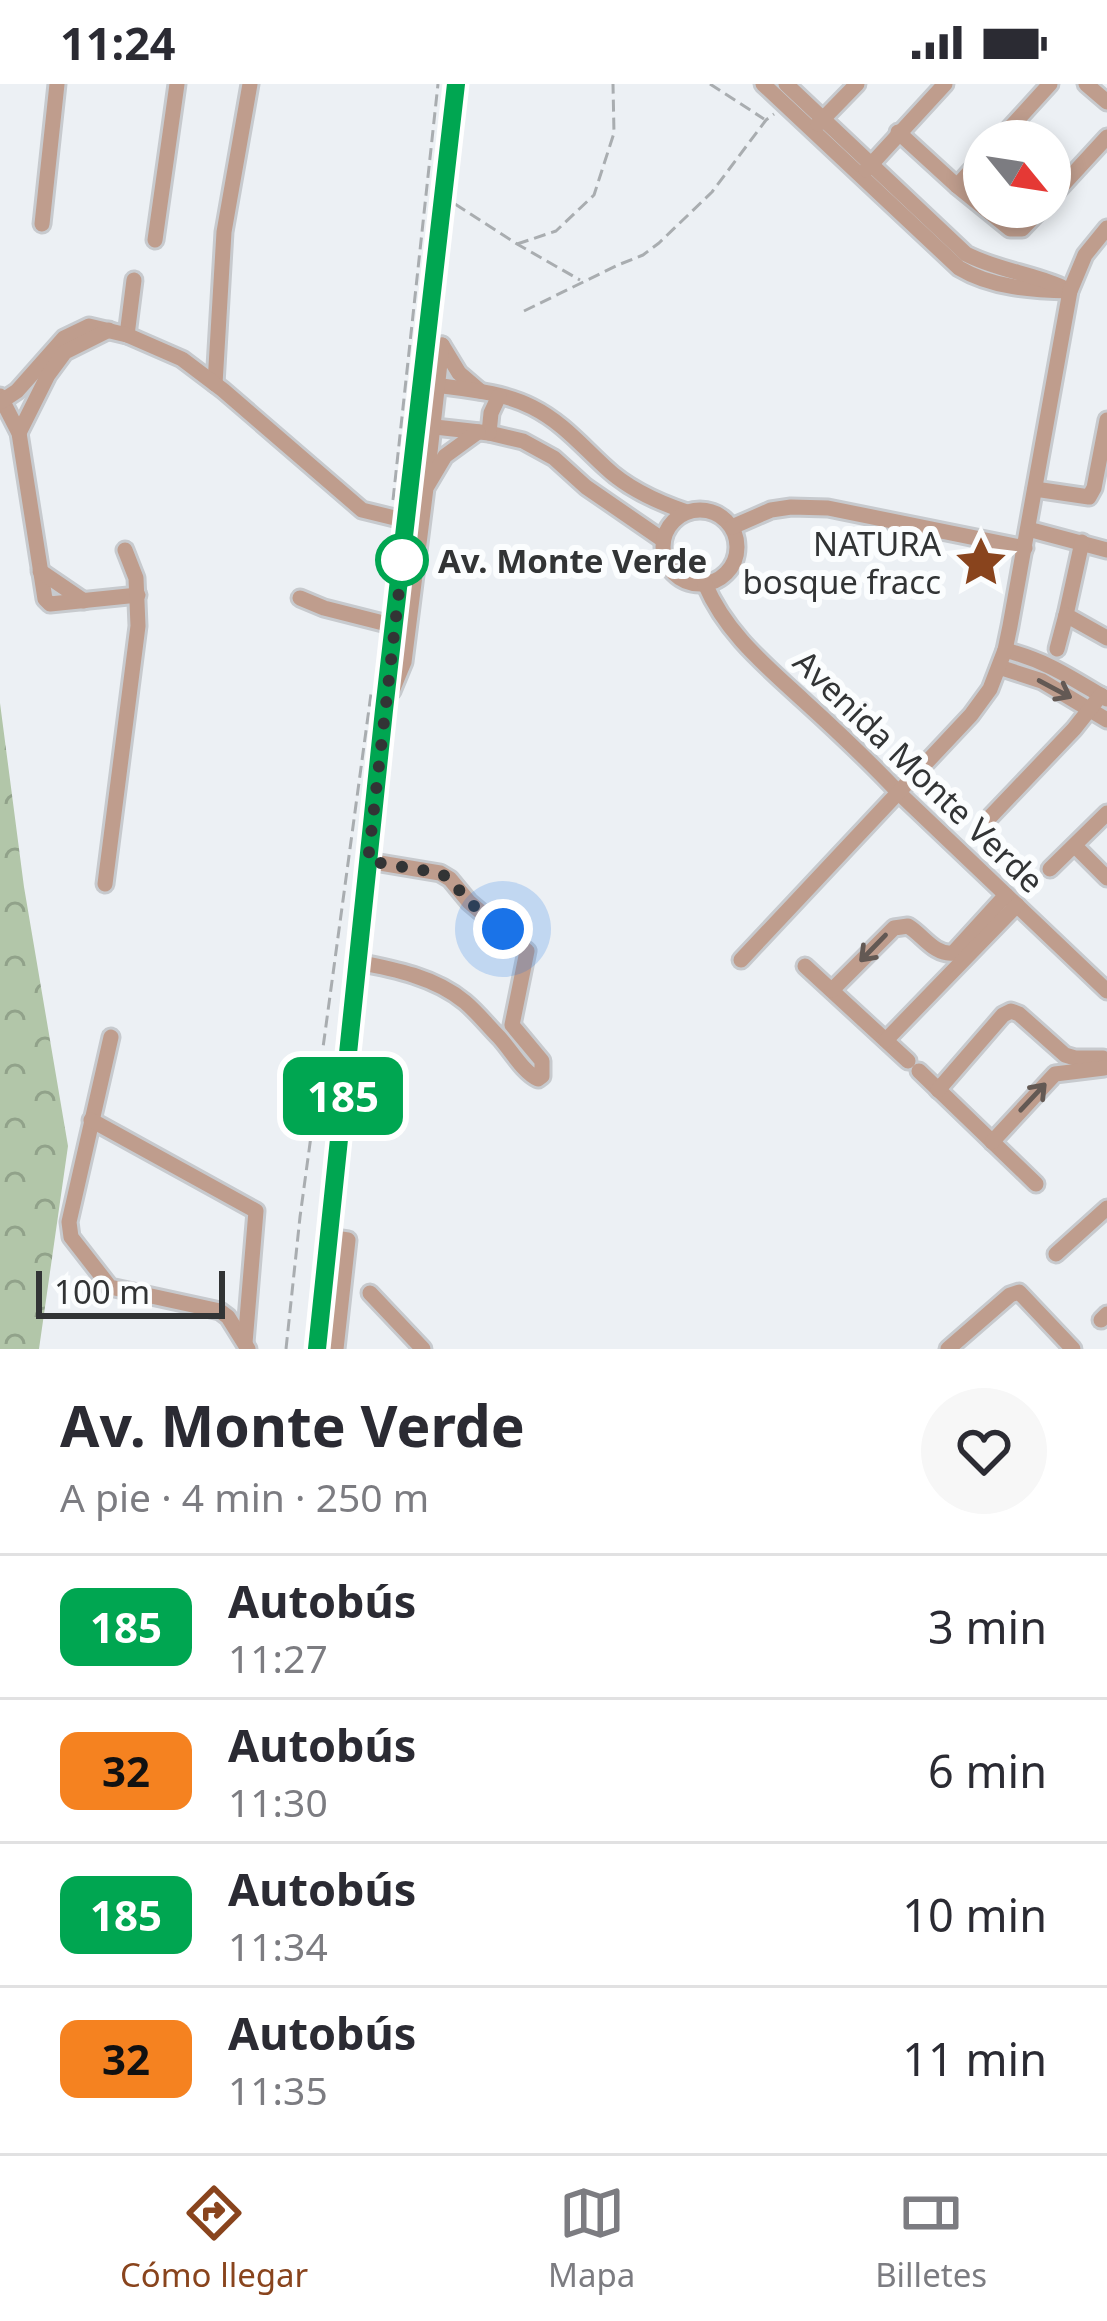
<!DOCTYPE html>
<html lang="es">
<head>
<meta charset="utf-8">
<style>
	:root { --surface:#fff; --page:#f7f7f7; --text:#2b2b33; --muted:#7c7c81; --line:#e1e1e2; --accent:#89441d }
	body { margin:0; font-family:"Noto Sans",sans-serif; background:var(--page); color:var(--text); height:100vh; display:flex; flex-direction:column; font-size:45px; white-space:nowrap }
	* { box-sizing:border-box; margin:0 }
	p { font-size:39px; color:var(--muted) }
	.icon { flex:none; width:66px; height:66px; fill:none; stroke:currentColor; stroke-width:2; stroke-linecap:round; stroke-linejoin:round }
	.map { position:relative; height:1265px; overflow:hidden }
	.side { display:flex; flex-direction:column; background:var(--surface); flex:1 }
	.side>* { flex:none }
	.badge { padding:0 24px; border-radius:18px; font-size:42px; line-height:78px }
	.needle { width:78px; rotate:120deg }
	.buttons { position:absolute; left:963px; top:36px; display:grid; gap:24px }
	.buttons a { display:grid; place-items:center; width:108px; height:108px; border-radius:50%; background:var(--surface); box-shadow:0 6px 18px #0003; font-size:60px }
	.scale { position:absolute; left:36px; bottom:30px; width:189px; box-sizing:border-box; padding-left:12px; border:6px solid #323435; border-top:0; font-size:33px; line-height:42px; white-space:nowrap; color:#323435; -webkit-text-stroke:9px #fbfdfe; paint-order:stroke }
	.you { position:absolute; width:60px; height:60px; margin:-30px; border:9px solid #fff; border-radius:50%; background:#1a73e8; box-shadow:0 0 0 18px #1a73e833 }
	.map>.badge { position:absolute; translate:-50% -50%; box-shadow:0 0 0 6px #fff }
	.round { display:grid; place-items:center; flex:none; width:126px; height:126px; border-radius:63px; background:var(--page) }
	.overview { display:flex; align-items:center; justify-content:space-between; height:204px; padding:0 60px }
	h1 { font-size:57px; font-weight:700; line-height:90px }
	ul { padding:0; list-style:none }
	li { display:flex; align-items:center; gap:36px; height:144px; padding:0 60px; border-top:3px solid var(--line) }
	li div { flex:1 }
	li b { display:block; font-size:45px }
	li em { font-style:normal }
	li .badge { min-width:132px; font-weight:700; text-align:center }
	.status { display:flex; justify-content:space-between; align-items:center; height:84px; padding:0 60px; background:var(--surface); direction:ltr }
	.status svg { height:33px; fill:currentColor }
	.menu { display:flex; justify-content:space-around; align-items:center; height:168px; border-top:3px solid var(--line); background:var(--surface); font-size:33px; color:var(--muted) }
	.menu a { display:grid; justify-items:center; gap:6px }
	.menu .on { color:var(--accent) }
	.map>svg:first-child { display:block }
	.forest { fill:url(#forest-crowns) }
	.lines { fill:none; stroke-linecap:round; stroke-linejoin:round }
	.minor-casing { stroke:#c7cace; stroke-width:21 }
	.path { stroke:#a9adb0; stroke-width:3; stroke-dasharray:12 6; stroke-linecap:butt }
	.minor { stroke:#bf9d8d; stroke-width:15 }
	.oneway { stroke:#635954 }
	.line-casing { stroke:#fff; stroke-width:27 }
	.line { stroke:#00a651; stroke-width:18 }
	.walk { stroke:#323435; stroke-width:12; stroke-dasharray:0 21.6 }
	.stop-dot { fill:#fff; stroke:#00a651; stroke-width:6 }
	.labels { text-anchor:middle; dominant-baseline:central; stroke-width:12; stroke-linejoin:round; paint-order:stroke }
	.poi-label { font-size:33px; fill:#323435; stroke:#fbfdfe; text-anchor:end }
	.stop-label { font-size:33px; font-weight:bold; fill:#323435; stroke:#fbfdfe; text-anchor:start }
	.street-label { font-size:33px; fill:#323435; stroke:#fbfdfe }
</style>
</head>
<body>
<div class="status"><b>11:24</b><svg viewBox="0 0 49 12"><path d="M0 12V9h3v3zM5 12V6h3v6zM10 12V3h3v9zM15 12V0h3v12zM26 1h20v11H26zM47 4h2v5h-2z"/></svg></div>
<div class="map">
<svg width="1107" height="1265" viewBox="0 0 1107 1265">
	<defs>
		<pattern id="forest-crowns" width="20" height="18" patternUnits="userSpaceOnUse" patternTransform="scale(3)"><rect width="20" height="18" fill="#b2c6a9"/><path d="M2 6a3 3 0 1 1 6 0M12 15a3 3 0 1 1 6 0" fill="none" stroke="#91a28a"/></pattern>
	</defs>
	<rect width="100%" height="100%" fill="#ecf0f4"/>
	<polygon class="forest" points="0,619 24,803 68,1062 39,1265 0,1265"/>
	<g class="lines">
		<g class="minor-casing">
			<g id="minor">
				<path d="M 763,0 L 959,184 C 992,204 1033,206 1070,207"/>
				<path d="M 786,0 L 966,170 C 997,186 1030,189 1062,203"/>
				<polyline points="1086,0 1107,18"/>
				<polyline points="818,40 857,0"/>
				<polyline points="898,48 957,102 1010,145 1022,145 1043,123"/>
				<polyline points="998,57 1050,0"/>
				<polyline points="866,86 945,0"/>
				<polyline points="957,102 984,72"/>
				<polyline points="1050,115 1107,53"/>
				<polyline points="42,140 57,0"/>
				<polyline points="155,156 177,0"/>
				<polyline points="127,251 134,196"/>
				<polyline points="442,261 459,289 480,307"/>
				<path d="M 421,299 C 457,305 499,306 532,323 C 562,338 581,361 605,383 C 628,405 657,418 687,428"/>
				<polyline points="215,300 224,148 250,0"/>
				<polyline points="0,312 19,349 45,515 50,520 138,511"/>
				<polyline points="2,317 17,307 64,254 89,242 127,251 182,275 223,306 362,426 407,437"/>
				<polyline points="417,341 489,349 523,357 554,374 586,403 663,456"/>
				<polyline points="19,349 48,291 65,268 109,246"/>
				<polyline points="489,349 491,329 499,312"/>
				<polyline points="427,395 442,261"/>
				<polyline points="1035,405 1089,413 1094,404 1107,336"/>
				<circle cx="700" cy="463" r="37"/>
				<polyline points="732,443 771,426 791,423 828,424 1025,464"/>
				<polyline points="1028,445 1107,466"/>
				<polyline points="1082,458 1066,531 1107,554"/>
				<polyline points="40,487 84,517"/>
				<path d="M 705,500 C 726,549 764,580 803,616 C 836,646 868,676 899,709 L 1107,907"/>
				<polyline points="300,514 324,524 395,542"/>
				<polyline points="1057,565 1066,531"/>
				<path d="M 1005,566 C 1049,578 1068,592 1107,615"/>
				<polyline points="999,583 1042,597 1107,636"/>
				<polyline points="392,607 404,578 426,404 445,372 478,348"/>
				<polyline points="991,732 1074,645 1101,611"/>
				<polyline points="1076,763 1107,794"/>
				<polyline points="1050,785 1107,729"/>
				<polyline points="105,800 138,542 136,494 125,466"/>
				<polyline points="741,876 971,631 990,605 1005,566 1010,542 1070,207 1085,171 1107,144"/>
				<path d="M 357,878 C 394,885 435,893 465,918 C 478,929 488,942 499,953 C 511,966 523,988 538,995 L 542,992 L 542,977 L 512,941 L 527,867 L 469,818 L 450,795 L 440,789 L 368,777"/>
				<polyline points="805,882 908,977"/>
				<path d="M 832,906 L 894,844 L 908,842 C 923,851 934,871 953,869 L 1006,811"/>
				<polyline points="111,953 69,1138 71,1153 110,1203 220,1227 228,1233 248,1265"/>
				<polyline points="886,956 1017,821"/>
				<polyline points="919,987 1036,1100"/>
				<polyline points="938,1006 1003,931 1011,927 1019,930 1065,971 1075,974 1103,974"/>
				<polyline points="91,1036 256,1127 245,1259"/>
				<polyline points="992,1058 1055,990 1104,984"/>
				<polyline points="328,1153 348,1156 336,1265"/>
				<polyline points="1056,1170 1107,1124"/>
				<polyline points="370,1209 423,1265"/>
				<polyline points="1101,1236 1107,1230"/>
				<polyline points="317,1265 384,626 456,0"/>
				<polyline points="948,1265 1010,1211 1019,1208 1073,1265"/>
			</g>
		</g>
		<g class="path">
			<polyline points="710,0 764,35"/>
			<polyline points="455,120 517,160 580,196"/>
			<polyline points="517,160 556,147 594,111 614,49 613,0"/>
			<polyline points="524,227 618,181 643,171 659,159 712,108 766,36 774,30"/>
			<polyline points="393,416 438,0"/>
			<polyline points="286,1265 300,1133 371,610"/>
		</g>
		<use href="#minor" class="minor"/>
	</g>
	<defs><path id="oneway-shaft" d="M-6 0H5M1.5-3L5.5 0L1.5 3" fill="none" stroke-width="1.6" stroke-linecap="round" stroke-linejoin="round" transform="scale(3)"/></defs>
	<g class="oneway">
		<use href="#oneway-shaft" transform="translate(1055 605) rotate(28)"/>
		<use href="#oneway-shaft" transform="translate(873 864) rotate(134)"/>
		<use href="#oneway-shaft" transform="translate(1033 1013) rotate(-47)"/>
	</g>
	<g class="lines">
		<g class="line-casing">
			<polyline id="line" points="317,1265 384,626 456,0"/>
		</g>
		<use href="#line" class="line"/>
		<polyline class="walk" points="402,476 403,472 368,777 440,789 450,795 469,818 503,845"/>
	</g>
	<defs>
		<g id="sight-bare" transform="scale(4.14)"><path d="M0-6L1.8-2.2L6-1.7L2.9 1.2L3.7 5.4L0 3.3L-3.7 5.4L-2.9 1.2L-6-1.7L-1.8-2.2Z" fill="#89441d" stroke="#fbfdfe" stroke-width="2.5" paint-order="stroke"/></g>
	</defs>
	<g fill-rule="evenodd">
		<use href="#sight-bare" x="981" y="478"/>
	</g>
	<circle class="stop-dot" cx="402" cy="476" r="24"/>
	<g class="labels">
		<g class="poi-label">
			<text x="941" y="459">NATURA<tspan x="941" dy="38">bosque fracc</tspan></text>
		</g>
		<g class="stop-label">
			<text x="438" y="476">Av. Monte Verde</text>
		</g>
		<g class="street-label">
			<text transform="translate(919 687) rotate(44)">Avenida Monte Verde</text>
		</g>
	</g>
</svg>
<div class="buttons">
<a><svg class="needle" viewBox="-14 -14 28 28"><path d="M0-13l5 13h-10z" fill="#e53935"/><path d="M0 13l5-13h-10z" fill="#7c7c81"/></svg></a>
</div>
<div class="scale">100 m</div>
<div class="you" style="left:503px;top:845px"></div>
<b class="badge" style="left:343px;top:1012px;background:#00a651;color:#fff">185</b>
</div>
<section class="side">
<div class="overview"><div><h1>Av. Monte Verde</h1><p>A pie · 4 min · 250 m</p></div><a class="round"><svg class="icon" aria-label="heart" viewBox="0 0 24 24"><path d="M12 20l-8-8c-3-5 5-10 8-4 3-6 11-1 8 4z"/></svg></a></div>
<ul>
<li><span class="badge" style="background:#00a651;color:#fff">185</span><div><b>Autobús</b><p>11:27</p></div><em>3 min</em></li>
<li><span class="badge" style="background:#f58220;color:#111">32</span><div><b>Autobús</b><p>11:30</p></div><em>6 min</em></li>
<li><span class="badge" style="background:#00a651;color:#fff">185</span><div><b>Autobús</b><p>11:34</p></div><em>10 min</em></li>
<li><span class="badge" style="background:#f58220;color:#111">32</span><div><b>Autobús</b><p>11:35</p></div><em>11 min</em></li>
</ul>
</section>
<nav class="menu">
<a class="on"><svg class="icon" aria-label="directions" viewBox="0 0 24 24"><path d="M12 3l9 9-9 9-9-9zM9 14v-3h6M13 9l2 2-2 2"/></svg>Cómo llegar</a>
<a><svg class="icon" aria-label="map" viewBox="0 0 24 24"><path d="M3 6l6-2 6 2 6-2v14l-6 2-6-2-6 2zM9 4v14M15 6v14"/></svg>Mapa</a>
<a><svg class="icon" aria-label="tickets" viewBox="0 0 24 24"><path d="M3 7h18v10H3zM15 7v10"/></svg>Billetes</a>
</nav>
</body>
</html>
